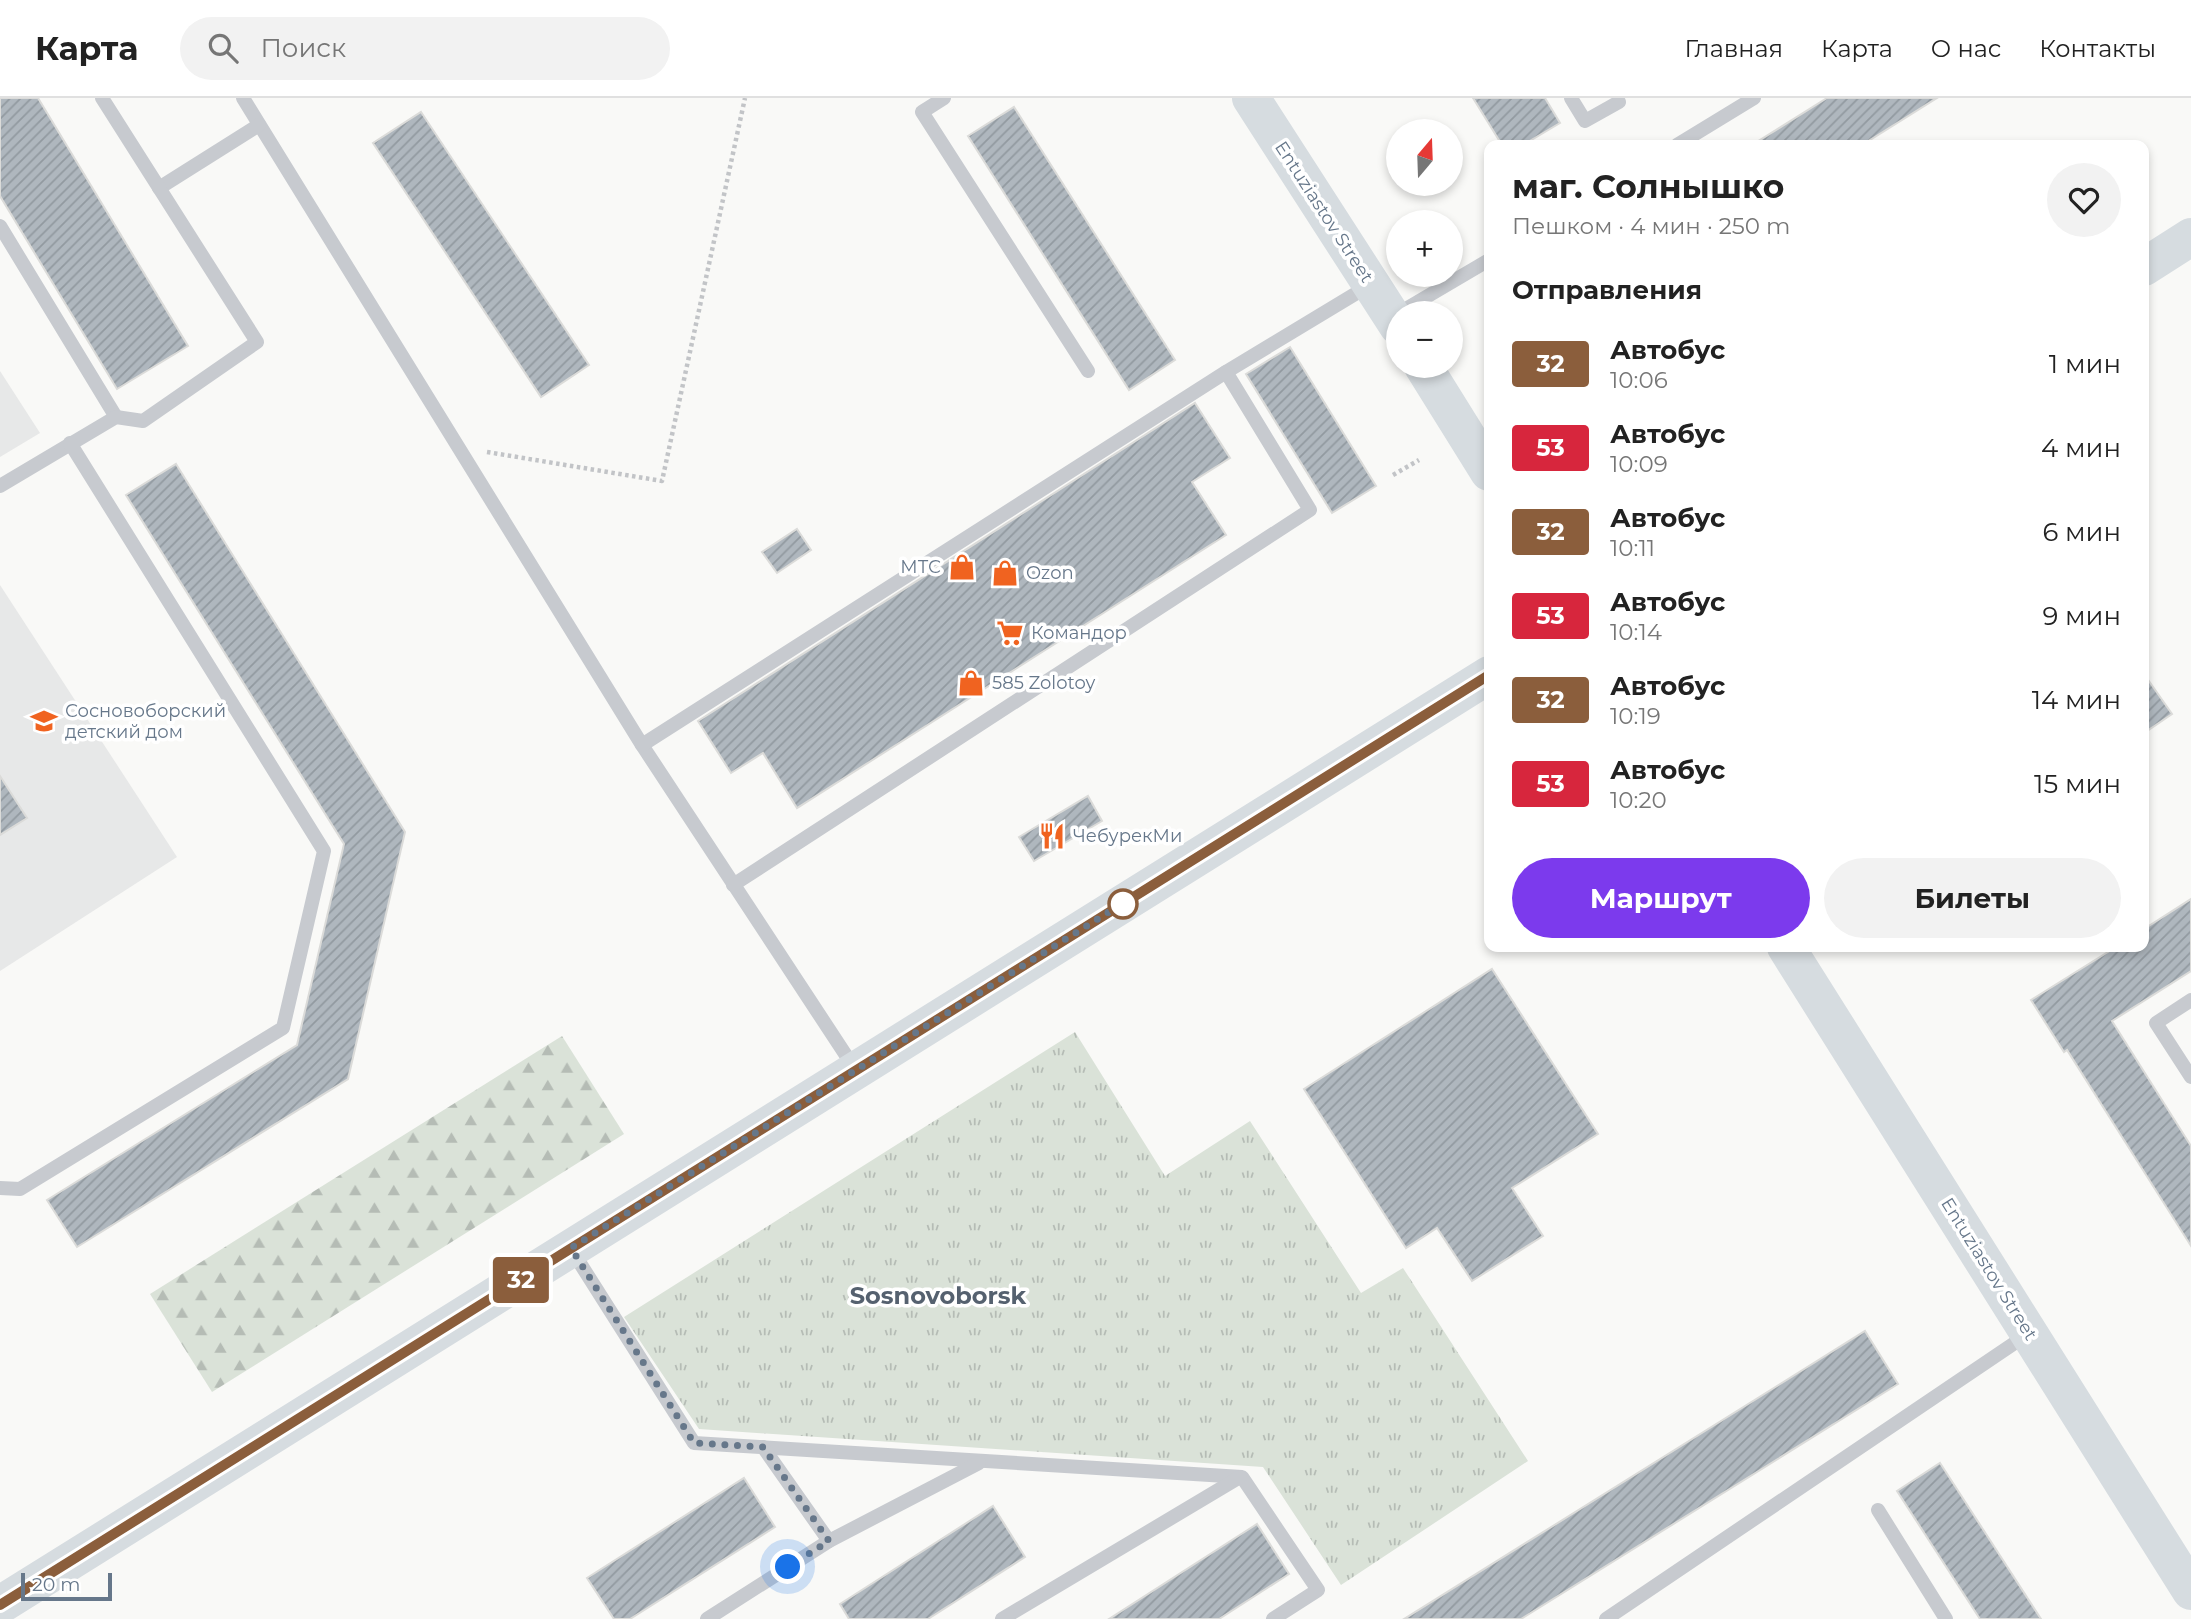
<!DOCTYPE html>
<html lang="ru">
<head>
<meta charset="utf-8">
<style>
	:root { --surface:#fff; --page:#f2f2f2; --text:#222; --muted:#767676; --line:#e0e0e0; --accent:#7c3aed }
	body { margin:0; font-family:Montserrat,sans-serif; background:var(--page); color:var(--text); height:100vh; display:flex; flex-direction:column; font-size:26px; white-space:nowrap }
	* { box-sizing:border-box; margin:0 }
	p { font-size:23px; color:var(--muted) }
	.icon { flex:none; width:38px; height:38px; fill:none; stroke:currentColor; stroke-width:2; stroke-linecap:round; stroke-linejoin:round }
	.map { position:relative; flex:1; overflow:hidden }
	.details { position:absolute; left:1484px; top:42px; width:665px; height:812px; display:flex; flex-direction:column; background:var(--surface); border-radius:14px; box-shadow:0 4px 10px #0003 }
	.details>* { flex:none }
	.badge { padding:0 14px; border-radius:5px; font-size:24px; line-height:46px }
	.needle { width:46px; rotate:19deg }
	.tools { position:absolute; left:1386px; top:21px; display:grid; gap:14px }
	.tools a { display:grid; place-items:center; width:77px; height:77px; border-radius:50%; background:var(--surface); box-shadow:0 4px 10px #0003; font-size:35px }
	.scale { position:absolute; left:21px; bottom:18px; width:91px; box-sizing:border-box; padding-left:7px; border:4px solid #66778a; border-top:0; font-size:19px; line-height:24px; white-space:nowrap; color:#66778a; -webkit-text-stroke:5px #fff; paint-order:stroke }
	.you { position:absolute; width:35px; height:35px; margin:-18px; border:5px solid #fff; border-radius:50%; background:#1a73e8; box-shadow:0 0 0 10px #1a73e833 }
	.map>.badge { position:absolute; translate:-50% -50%; box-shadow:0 0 0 4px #fff }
	h2 { padding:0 28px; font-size:26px; line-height:63px }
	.round { display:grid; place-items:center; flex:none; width:74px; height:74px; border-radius:37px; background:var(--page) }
	.head { display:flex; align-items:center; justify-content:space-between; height:119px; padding:0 28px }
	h1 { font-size:33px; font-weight:700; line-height:52px }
	.primary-button { display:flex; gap:14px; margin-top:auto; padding:14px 28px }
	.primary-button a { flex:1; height:80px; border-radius:42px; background:var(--accent); color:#fff; font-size:28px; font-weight:700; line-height:80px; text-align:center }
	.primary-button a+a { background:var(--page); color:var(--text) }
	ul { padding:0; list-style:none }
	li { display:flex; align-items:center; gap:21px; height:84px; padding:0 28px }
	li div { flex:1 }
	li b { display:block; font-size:26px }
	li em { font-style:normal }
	li .badge { min-width:77px; font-weight:700; text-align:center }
	header { display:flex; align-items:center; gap:42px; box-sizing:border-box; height:98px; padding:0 35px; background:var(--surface); border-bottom:2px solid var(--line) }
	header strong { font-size:33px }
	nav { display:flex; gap:38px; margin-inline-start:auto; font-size:24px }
	.search { width:490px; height:63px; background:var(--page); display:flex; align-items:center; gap:18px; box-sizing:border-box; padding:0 24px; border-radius:38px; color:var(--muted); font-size:26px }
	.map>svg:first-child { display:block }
	.built { fill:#e7e8e8 }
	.forest { fill:url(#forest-firs) }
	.park { fill:url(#park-tufts) }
	.building { fill:url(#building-hatch); stroke:#dbdbd9; stroke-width:2 }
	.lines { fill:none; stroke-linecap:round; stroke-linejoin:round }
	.path { stroke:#c2c4c7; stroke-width:4.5; stroke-dasharray:3.5 3.5; stroke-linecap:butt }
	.lane { stroke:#c7cacf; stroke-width:14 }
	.secondary { stroke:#d6dce0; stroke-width:38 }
	.line-casing { stroke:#fff; stroke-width:16 }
	.line { stroke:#8b5e3c; stroke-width:10 }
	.walk { stroke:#66778a; stroke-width:7; stroke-dasharray:0 12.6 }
	.stop-dot { fill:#fff; stroke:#8b5e3c; stroke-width:3.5 }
	.labels { text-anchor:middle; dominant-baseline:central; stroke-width:7; stroke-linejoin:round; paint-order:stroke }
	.street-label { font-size:18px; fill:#66778a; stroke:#fff }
	.poi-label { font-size:18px; fill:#66778a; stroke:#fff; text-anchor:start }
	.district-label { font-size:24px; font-weight:bold; fill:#55616f; stroke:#fff }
</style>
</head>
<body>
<header>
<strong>Карта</strong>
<div class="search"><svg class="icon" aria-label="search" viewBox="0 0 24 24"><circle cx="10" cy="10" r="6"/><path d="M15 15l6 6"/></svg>Поиск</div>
<nav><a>Главная</a><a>Карта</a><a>О нас</a><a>Контакты</a></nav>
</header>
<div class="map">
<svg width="2191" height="1521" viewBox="0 0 2191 1521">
	<defs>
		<pattern id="forest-firs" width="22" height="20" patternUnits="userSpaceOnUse" patternTransform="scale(1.75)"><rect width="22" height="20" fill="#dae2d8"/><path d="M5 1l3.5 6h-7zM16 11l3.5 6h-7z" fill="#b5bcb5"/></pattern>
		<pattern id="park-tufts" width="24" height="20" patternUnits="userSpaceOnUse" patternTransform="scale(1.75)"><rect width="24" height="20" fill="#dae2d8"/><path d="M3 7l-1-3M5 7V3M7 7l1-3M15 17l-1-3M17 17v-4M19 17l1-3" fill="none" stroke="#b5bcb5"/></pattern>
		<pattern id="building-hatch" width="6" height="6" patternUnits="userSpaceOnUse" patternTransform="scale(1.75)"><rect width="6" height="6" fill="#afb7be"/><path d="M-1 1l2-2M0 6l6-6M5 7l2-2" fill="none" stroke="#929aa0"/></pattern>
	</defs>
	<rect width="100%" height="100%" fill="#f9f9f7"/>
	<g class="built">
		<polygon points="0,273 40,335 0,359"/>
		<polygon points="0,487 177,759 0,873"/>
	</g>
	<polygon class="forest" points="562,938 624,1036 212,1294 150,1196"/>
	<polygon class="park" points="1075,934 1165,1078 1250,1023 1361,1195 1403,1170 1528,1363 1341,1487 1263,1369 699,1331 624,1219"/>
	<g class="building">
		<polygon points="0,0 38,0 188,248 117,291 0,98"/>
		<polygon points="1473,0 1545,0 1560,25 1523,47 1502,47"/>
		<polygon points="1827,0 1937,0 1862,47 1752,47"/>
		<polygon points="1014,9 1175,262 1129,292 968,38"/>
		<polygon points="421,14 589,267 541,299 373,45"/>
		<polygon points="1290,249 1376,388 1332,415 1246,276"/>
		<polygon points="1195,305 1230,360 1192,384 1226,437 797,710 763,655 731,675 698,623"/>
		<polygon points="176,366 405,734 348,981 77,1149 47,1102 297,947 344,746 126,397"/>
		<polygon points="797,431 811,452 777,475 762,454"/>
		<polygon points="2144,576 2172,616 2144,635"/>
		<polygon points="0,678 27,720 0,737"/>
		<polygon points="1088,698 1102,723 1034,763 1019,739"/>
		<polygon points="2191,801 2191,873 2112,923 2191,1048 2191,1148 2067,952 2064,954 2031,902 2116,849 2144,849 2144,831"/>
		<polygon points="1492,871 1598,1036 1512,1090 1543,1138 1472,1183 1437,1130 1406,1150 1304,991"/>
		<polygon points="1865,1233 1898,1286 1521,1521 1404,1521"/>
		<polygon points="1940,1365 2041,1521 1980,1521 1897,1393"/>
		<polygon points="744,1380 775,1429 630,1521 614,1521 587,1480"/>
		<polygon points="993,1408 1025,1459 928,1521 849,1521 840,1506"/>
		<polygon points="1257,1426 1289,1476 1219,1521 1109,1521"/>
	</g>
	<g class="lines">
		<g class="path">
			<polyline points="487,354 662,383 745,0"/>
			<polyline points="1393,377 1419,362"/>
		</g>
		<g class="lane">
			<polyline points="243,0 642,647 855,971"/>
			<polyline points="944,0 922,14 1088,273"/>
			<polyline points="1571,0 1585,23 1619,4"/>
			<polyline points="1677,47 1754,0"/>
			<polyline points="159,90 259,27"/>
			<polyline points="0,128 116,319"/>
			<polyline points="1399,215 1489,162"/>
			<polyline points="0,388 116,319 143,323 257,244 102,0"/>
			<polyline points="642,647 1226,274 1370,187"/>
			<polyline points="733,787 1310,412 1226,274"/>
			<polyline points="2191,902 2156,925 2191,979"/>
			<polyline points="0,1090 20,1091 283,930 324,753 70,345"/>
			<polyline points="571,1151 694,1345 1242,1379 1318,1492 1273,1521"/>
			<polyline points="763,1349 829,1443"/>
			<polyline points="1878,1412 1946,1521"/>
			<polyline points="707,1521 829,1443 979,1365"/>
			<polyline points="1002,1521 1240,1379"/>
			<polyline points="1606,1521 2028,1236"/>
		</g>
		<g class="secondary">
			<polyline points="1251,0 1398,228"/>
			<polyline points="2144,169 2191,139"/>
			<polyline points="1423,268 1489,374"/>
			<polyline points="1786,849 2191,1493"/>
			<polyline points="0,1507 1489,577"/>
		</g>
	</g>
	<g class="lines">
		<g class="line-casing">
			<polyline id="line" points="0,1507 1489,577"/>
		</g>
		<use href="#line" class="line"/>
		<polyline class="walk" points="788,1469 829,1443 763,1349 694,1345 571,1150 1125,804 1123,806"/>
	</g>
	<defs>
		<g id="shop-bare" transform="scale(2.1)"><path d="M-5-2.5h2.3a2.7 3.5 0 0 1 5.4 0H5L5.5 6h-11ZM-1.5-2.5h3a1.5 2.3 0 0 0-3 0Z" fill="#f06320" stroke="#fff" stroke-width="2.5" paint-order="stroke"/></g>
		<g id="supermarket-bare" transform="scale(2.1)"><path d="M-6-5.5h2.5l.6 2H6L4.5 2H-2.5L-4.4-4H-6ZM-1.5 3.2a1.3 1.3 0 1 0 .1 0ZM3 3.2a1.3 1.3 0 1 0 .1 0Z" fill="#f06320" stroke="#fff" stroke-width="2.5" paint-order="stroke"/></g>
		<g id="school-bare" transform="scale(2.1)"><path d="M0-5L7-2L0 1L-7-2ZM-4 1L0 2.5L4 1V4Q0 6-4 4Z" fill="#f06320" stroke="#fff" stroke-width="2.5" paint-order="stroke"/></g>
		<g id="restaurant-bare" transform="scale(2.1)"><path d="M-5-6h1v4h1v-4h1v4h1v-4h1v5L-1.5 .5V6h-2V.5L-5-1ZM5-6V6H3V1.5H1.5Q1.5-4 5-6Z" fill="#f06320" stroke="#fff" stroke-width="2.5" paint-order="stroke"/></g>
	</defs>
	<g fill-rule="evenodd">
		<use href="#shop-bare" x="962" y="469"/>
		<use href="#shop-bare" x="1005" y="475"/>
		<use href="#supermarket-bare" x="1010" y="535"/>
		<use href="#shop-bare" x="971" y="585"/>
		<use href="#school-bare" x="44" y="623"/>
		<use href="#restaurant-bare" x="1052" y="738"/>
	</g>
	<circle class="stop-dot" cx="1123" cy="806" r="14"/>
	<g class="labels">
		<g class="street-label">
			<text transform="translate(1324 114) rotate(57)">Entuziastov Street</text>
			<text transform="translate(1989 1171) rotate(58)">Entuziastov Street</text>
		</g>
		<g class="poi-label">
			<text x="941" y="469" text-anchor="end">МТС</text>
			<text x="1026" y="475">Ozon</text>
			<text x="1031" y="535">Командор</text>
			<text x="992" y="585">585 Zolotoy</text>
			<text x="65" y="613">Сосновоборский<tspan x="65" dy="21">детский дом</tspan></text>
			<text x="1073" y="738">ЧебурекМи</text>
		</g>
		<g class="district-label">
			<text x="938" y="1197">Sosnovoborsk</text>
		</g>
	</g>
</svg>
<div class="tools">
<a><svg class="needle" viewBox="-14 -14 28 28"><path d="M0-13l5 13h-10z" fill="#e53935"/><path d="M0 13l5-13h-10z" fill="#767676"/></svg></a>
<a>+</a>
<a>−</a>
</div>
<div class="scale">20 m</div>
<div class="you" style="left:788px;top:1469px"></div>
<b class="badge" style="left:521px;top:1182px;background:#8b5e3c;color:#fff">32</b>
<section class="details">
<div class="head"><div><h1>маг. Солнышко</h1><p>Пешком · 4 мин · 250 m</p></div><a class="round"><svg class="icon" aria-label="heart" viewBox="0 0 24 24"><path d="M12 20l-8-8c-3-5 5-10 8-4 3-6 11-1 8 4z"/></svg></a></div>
<h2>Отправления</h2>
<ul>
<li><span class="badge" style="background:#8b5e3c;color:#fff">32</span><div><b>Автобус</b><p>10:06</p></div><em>1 мин</em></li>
<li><span class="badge" style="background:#d7263d;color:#fff">53</span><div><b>Автобус</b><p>10:09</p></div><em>4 мин</em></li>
<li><span class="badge" style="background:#8b5e3c;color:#fff">32</span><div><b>Автобус</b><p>10:11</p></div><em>6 мин</em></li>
<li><span class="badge" style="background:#d7263d;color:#fff">53</span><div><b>Автобус</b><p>10:14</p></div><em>9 мин</em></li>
<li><span class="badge" style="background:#8b5e3c;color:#fff">32</span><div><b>Автобус</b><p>10:19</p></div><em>14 мин</em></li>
<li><span class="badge" style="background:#d7263d;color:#fff">53</span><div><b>Автобус</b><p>10:20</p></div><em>15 мин</em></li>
</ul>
<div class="primary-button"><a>Маршрут</a><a>Билеты</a></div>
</section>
</div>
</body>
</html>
